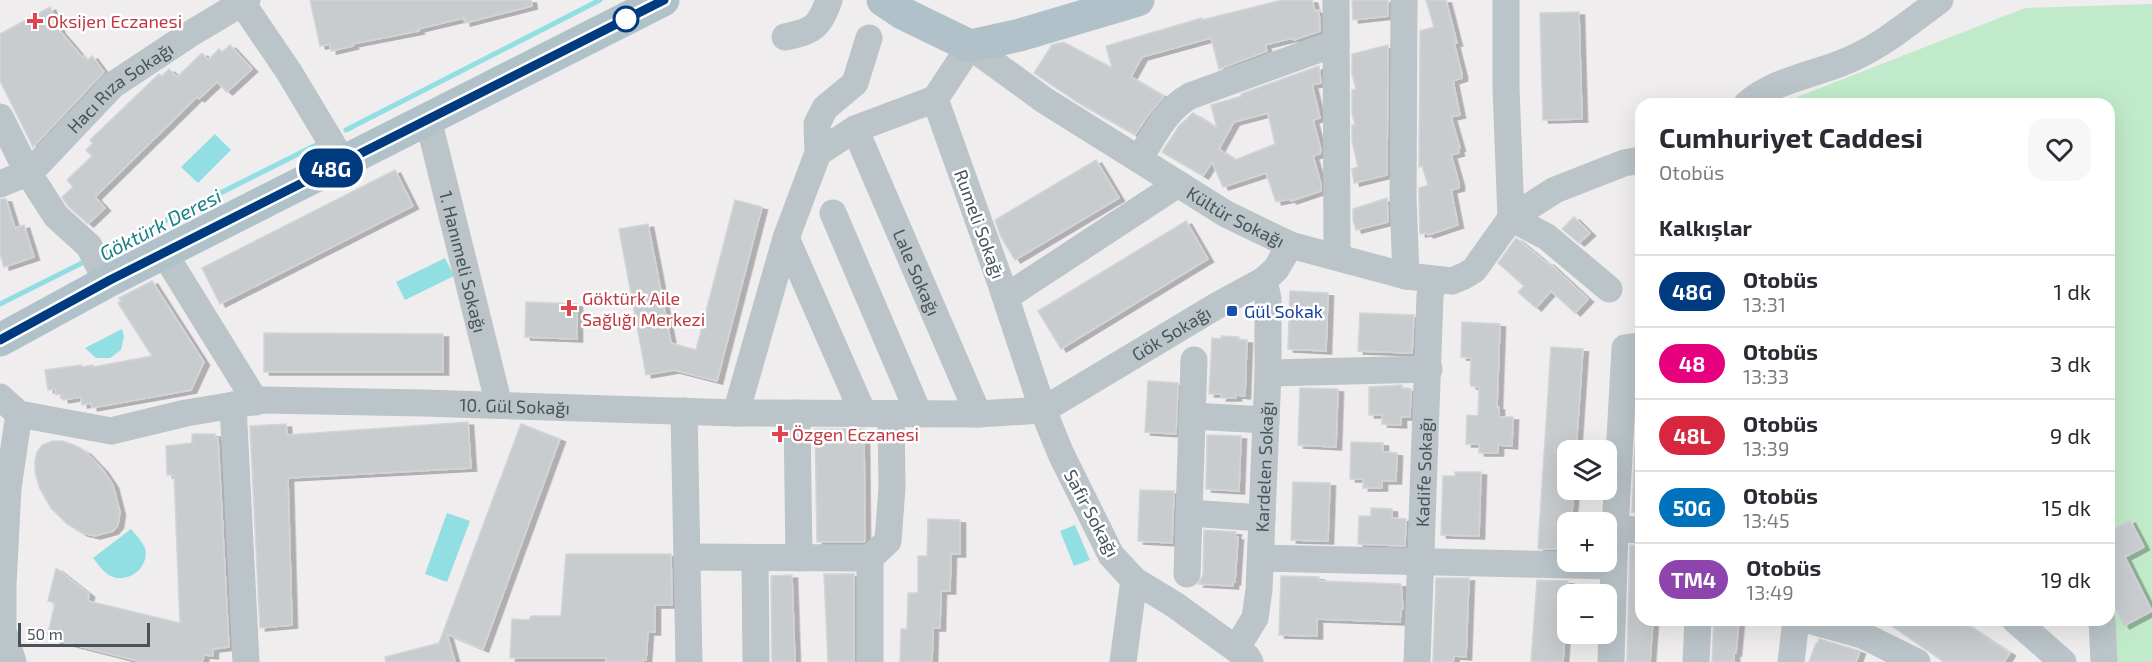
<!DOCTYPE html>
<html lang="tr">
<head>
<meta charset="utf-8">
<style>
	:root { --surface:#fff; --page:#f7f7f7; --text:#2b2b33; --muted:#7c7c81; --line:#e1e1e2 }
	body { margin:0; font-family:"Exo 2",sans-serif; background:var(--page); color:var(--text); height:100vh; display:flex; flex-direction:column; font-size:22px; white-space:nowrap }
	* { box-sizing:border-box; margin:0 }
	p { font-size:20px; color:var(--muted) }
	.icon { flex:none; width:33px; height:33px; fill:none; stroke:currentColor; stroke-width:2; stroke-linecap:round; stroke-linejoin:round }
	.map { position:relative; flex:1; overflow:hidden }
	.panel { position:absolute; left:1635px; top:98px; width:480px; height:528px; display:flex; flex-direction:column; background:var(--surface); border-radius:18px; box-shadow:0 6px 24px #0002 }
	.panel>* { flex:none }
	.badge { padding:0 12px; border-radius:20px; font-size:21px; line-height:39px }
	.fabs { position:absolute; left:1557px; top:440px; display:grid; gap:12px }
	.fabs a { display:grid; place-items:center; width:60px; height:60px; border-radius:12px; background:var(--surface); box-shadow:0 6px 24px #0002; font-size:30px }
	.scale { position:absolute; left:18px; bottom:15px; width:132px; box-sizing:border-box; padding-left:6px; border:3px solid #485459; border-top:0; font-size:16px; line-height:21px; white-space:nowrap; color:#485459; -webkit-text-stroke:4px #fff; paint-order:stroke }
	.map>.badge { position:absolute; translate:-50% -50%; box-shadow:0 0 0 3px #fff }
	h2 { padding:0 24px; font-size:22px; line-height:54px }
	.round { display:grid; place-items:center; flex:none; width:63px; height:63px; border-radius:18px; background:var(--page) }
	.summary { display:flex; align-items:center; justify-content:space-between; height:102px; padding:0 24px }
	h1 { font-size:28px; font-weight:700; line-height:45px }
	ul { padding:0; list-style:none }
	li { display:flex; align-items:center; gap:18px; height:72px; padding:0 24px; border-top:2px solid var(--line) }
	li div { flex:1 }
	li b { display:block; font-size:22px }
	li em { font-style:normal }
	li .badge { min-width:66px; font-weight:700; text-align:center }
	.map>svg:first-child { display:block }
	.green { fill:#c0eac9 }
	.water { fill:#91dfe2 }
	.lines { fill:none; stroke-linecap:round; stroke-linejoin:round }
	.stream { stroke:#91dfe2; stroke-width:5 }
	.building { fill:#c8cccf; stroke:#d2d5d8; stroke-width:1.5; fill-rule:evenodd; filter:url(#shadow) }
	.minor { stroke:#bac4c9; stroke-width:27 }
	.major { stroke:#b0c1ca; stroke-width:33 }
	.line-casing { stroke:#fff; stroke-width:14 }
	.line { stroke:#003b80; stroke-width:9 }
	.stop-dot { fill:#fff; stroke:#003b80; stroke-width:3 }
	.health-dot { fill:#e0444e; stroke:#fff; stroke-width:2 }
	.transit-dot { fill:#1a4fb4; stroke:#fff; stroke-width:2 }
	.labels { text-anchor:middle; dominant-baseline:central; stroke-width:5; stroke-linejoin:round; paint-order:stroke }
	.health-label { font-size:18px; fill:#be3a42; stroke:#fff; text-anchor:start }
	.street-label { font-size:18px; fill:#485459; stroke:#fff }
	.transit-label { font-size:18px; fill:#164399; stroke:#fff; text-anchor:start }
	.water-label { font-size:20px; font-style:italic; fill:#198085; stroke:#fff }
</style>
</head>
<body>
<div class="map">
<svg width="2152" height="662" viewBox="0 0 2152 662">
	<defs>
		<filter id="shadow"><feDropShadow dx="5.5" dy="3" stdDeviation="0" flood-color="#0004"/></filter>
	</defs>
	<rect width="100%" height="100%" fill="#f0edee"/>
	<polygon class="green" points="2152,4 2152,662 2106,662 2109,620 2109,104 1802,104 1797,97 2025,8"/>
	<g class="water">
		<polygon points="215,134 231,150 198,183 181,167"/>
		<polygon points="445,258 454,276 405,300 396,282"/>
		<polygon points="122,329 124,336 121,350 110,358 96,358 85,348"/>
		<polygon points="447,513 470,521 447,582 425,574"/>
		<polygon points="1075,525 1090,560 1074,566 1060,531"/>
		<path d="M 131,529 C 135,534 142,541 145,548 C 150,566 130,583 113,577 C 104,574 99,565 93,558 Z"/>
	</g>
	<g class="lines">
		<g class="stream">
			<polyline points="346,130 600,0"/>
			<polyline points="101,253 320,143"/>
			<polyline points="0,304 88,260"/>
		</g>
	</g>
	<g class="building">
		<polygon points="310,0 531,0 532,6 465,23 464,18 418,29 419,31 352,44 353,46 331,51 330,44 320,46"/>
		<polygon points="1282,0 1312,0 1315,11 1319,10 1320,31 1294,40 1293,38 1265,45 1267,51 1219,69 1211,38 1142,57 1131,77 1164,96 1148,115 1135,135 1079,103 1034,73 1052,45 1063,42 1112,68 1106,46 1202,18 1202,20"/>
		<polygon points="1352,0 1388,0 1388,16 1353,20"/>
		<polygon points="1426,0 1446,0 1457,43 1454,43 1462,74 1462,78 1453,81 1460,115 1451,117 1460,148 1458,149 1459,153 1451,155 1459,183 1459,188 1451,190 1458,225 1428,235 1427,233 1420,234 1419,198 1419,188 1428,185 1422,166 1419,167 1420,31 1434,27"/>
		<polygon points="50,7 60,31 83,58 84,56 88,60 92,56 104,72 33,147 0,81 0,34"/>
		<polygon points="1579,12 1582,119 1543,120 1540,13"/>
		<polygon points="230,45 252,69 227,92 217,82 199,99 197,97 95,197 105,208 88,224 68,206 62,197 73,187 67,180 92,156 86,150 93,143 90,140 159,74 162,76 169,69 177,77 202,53 208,60 219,49 222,52"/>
		<polygon points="1388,45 1387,175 1354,183 1352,169 1358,167 1352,141 1352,125 1355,125 1352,113 1352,90 1356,89 1352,73 1352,54"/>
		<path d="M 1319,66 L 1321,83 L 1312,85 L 1320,118 L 1313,120 L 1321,150 L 1320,154 L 1313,156 L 1321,184 L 1321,191 L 1291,201 L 1290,199 L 1276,202 L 1266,173 L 1223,187 L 1212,162 L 1203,176 L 1162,152 L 1179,126 L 1193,113 L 1217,128 L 1211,105 L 1242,96 L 1241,94 ZM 1268,113 L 1275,144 L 1235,160 L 1219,149 L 1234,122 Z"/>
		<polygon points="1096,160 1119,198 1015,260 1001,237 995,220"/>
		<polygon points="395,170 413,206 220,304 202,268"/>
		<polygon points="1387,198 1388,222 1356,230 1353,220 1353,209"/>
		<polygon points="6,199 15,228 24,225 34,257 4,267 0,254 0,199"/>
		<polygon points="735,200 762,207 717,381 674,370 646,375 619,229 648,224 671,343 696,350"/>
		<polygon points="1574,217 1590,233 1579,243 1562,229"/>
		<polygon points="1186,221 1208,259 1061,349 1038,311"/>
		<polygon points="1516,238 1547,263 1548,262 1588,299 1575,313 1551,291 1536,308 1518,292 1524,286 1498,263"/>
		<polygon points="152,281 204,362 191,390 92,408 91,403 82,405 81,397 63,400 62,394 56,395 55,389 48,390 45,370 81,365 82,367 93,365 93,367 152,356 118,303 121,301 119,298"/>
		<polygon points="1290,291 1328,293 1326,351 1288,349"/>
		<polygon points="526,302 577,304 577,339 525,337"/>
		<polygon points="1360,313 1414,315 1412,353 1358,351"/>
		<polygon points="1462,322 1500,324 1497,407 1499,407 1499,417 1513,417 1512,446 1498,445 1498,453 1479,453 1479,444 1466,444 1467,415 1478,416 1479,387 1471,386 1470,382 1471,358 1461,357"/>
		<polygon points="264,333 443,334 443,372 264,372"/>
		<polygon points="1221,336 1239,337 1239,340 1247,340 1245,396 1236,395 1236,398 1221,398 1222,394 1209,394 1212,338 1221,339"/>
		<polygon points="1551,347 1583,349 1576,450 1568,450 1568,489 1574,489 1571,522 1568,522 1568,549 1539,549 1538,547"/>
		<polygon points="1148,381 1178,383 1176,434 1145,432"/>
		<polygon points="1402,385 1402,388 1411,389 1410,417 1401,417 1401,425 1382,424 1382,415 1369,415 1369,387"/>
		<polygon points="1300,388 1338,389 1336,447 1298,445"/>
		<polygon points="468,422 471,468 288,478 292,625 260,628 250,426 286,424 287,435"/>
		<polygon points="521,424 560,439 483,649 447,634 455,662 386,662 385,657 439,643"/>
		<polygon points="815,429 864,429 865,541 864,542 817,542"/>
		<polygon points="192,434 215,434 215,438 218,438 229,647 213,649 213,656 204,655 202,662 142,662 55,640 56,636 48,634 55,603 48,601 56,568 89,594 88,601 180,623 174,475 167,475 166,446 192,443"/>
		<polygon points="1207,435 1241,436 1239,491 1206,489"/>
		<polygon points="52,441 62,441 74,445 86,452 103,470 113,485 120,512 118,525 113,531 95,536 82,533 67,524 51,508 40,489 35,472 35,460 37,452 42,445"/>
		<polygon points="1351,442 1383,443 1383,452 1397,453 1396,481 1382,481 1382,488 1363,488 1363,479 1350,479"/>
		<polygon points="1635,446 1641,446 1641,513 1632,512"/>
		<polygon points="1455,472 1481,472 1479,536 1441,535 1443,476 1455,476"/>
		<polygon points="1293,482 1330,483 1328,541 1291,540"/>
		<polygon points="1140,490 1174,491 1172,543 1138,541"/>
		<polygon points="1371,508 1392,509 1392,518 1406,519 1405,546 1358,544 1359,516 1371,516"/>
		<polygon points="928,519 960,520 960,554 951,554 950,591 941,591 940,628 933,628 932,662 900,662 901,629 907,629 908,593 918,593 918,556 927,556"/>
		<polygon points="2130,520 2144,547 2125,557 2152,611 2124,626 2109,597 2109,531"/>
		<polygon points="1204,530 1236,532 1235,537 1238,537 1235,582 1233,582 1233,586 1198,584 1203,575"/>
		<polygon points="1630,545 1641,546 1641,620 1653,620 1650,662 1627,662"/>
		<polygon points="566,554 671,554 672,605 655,605 655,632 648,632 646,660 643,660 643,662 606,662 606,658 510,658 512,619 529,620 531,616 561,616"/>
		<polygon points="824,574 854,574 854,662 828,662"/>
		<polygon points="792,575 795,662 772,662 771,576"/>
		<polygon points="1281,576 1319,577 1319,581 1401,584 1403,609 1401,609 1400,622 1317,619 1317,636 1279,635"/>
		<polygon points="1436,578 1469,578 1466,657 1454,656 1453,662 1433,662"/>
		<polygon points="1537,580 1568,581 1563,662 1531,662"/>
		<polygon points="1714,620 1739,620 1736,653 1734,653 1734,662 1712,662"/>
		<polygon points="1883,620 1960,620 2010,653 2004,662 1944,662"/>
		<polygon points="1819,639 1860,651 1856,662 1809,662 1816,643 1818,643"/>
	</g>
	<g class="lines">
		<g class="minor">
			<polyline points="240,0 289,72 343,162"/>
			<polyline points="1336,0 1337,257"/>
			<polyline points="1404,0 1403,198 1406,276"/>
			<polyline points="1506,0 1506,87 1511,218"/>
			<path d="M 785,37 C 813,31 819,28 829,0"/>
			<path d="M 1747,104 C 1771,82 1810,75 1839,64 C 1879,49 1906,25 1940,0"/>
			<polyline points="0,117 27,171 56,216 89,246 107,282"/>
			<path id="s1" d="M 428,119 L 499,405"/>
			<path id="s2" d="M 855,129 L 978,414"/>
			<polyline points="818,153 855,129 935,99"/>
			<path d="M 1139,159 C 1154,136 1165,110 1190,96 L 1336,43"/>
			<path id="s3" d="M 0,184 L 22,175 L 38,164 L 113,85 L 190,34 L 247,0"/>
			<polyline points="833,213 919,414"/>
			<polyline points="1511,218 1547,237 1609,289"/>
			<polyline points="786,238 863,413"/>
			<polyline points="164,253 256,402"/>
			<polyline points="1006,297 1178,184"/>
			<polyline points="1268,373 1429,369"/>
			<path id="s4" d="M 0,397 L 19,414 L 111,431 L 186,413 L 264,400 L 423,403 L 736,413 L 978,414 L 1043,410 L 1218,305 L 1264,280 L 1276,269 L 1290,245"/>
			<polyline points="233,405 246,662"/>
			<polyline points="684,411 689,662"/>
			<polyline points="736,413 786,238 818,153 817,124 825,108 855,83 869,38"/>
			<polyline points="797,413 799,558"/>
			<polyline points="1192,416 1266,420"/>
			<polyline points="1189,513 1262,518"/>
			<polyline points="1615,529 1641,530"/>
			<polyline points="687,557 870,558"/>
			<polyline points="755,558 756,662"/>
			<polyline points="1262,558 1613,566"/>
			<polyline points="1187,574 1194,360"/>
			<polyline points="1808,620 1862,635 1917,662"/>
			<polyline points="2015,620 2063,662"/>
			<polyline points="2102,620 2104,662"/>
			<path id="s5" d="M 1236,649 L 1255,618 L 1259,590 L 1268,373 L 1268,299 L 1264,280"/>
			<polyline points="13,662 3,631 3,585 8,488 19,414"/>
			<polyline points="870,662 870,558 888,541 892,488 891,414"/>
			<polyline points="1123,662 1134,580"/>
			<path id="s6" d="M 1250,662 L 1247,657 L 1175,605 L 1134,580 L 1111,555 L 1061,454 L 1043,410 L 1000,281 L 935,99 L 970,46 L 1044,100 L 1226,214 L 1290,245 L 1406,276 L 1452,281 L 1464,276 L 1474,270 L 1511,218 L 1555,190 L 1624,163 L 1641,160"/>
			<path id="s7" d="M 1417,662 L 1430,296 L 1433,280"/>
			<polyline points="1611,662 1615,529 1625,348 1641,346"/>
			<polyline points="1696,662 1698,620"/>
			<polyline points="1791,662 1796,620"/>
		</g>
		<g class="major">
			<polyline points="883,0 904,14 970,46 1020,35 1138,0"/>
			<polyline points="0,340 110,280 663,0"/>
		</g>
	</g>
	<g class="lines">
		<g class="line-casing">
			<polyline id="line" points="0,340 110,280 664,0"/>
		</g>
		<use href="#line" class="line"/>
	</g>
	<circle class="stop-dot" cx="626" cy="19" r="12"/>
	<g class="health-dot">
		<path d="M32 12h6v6h6v6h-6v6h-6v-6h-6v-6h6z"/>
		<path d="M566 299h6v6h6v6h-6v6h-6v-6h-6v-6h6z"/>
		<path d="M777 425h6v6h6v6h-6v6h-6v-6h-6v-6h6z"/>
	</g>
	<rect class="transit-dot" x="1226" y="305" width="12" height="12" rx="3"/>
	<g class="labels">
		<g class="health-label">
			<text x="47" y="21">Oksijen Eczanesi</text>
			<text x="582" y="298">Göktürk Aile<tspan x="582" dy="21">Sağlığı Merkezi</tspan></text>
			<text x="792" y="434">Özgen Eczanesi</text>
		</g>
		<g class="street-label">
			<text stroke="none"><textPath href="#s3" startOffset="156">Hacı Rıza Sokağı</textPath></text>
			<text stroke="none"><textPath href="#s6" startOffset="1046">Kültür Sokağı</textPath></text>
			<text transform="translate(980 224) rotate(70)">Rumeli Sokağı</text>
			<text stroke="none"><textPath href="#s1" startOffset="147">1. Hanımeli Sokağı</textPath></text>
			<text stroke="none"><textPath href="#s2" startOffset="156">Lale Sokağı</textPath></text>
			<text stroke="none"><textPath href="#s4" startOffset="1204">Gök Sokağı</textPath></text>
			<text stroke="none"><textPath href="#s4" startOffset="526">10. Gül Sokağı</textPath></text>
			<text stroke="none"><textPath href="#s5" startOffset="188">Kardelen Sokağı</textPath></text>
			<text stroke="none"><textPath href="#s7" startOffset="190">Kadife Sokağı</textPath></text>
			<text transform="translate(1092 513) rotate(62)">Safir Sokağı</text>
		</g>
		<g class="transit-label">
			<text x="1244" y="311">Gül Sokak</text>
		</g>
		<g class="water-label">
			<text transform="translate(160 224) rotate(-27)">Göktürk Deresi</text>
		</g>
	</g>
</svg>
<div class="fabs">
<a><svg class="icon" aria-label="layers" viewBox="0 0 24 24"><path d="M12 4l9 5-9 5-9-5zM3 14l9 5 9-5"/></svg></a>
<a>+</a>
<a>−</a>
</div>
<div class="scale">50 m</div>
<b class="badge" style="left:331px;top:168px;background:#003b80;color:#fff">48G</b>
<section class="panel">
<div class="summary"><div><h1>Cumhuriyet Caddesi</h1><p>Otobüs</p></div><a class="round"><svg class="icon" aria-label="heart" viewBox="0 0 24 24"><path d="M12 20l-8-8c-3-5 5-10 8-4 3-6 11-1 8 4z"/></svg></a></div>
<h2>Kalkışlar</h2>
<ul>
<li><span class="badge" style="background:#003b80;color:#fff">48G</span><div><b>Otobüs</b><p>13:31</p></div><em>1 dk</em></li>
<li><span class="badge" style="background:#e6007e;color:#fff">48</span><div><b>Otobüs</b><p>13:33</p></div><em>3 dk</em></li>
<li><span class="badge" style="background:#d7263d;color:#fff">48L</span><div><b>Otobüs</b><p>13:39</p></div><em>9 dk</em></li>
<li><span class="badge" style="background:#0072bc;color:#fff">50G</span><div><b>Otobüs</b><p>13:45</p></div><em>15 dk</em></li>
<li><span class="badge" style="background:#8e44ad;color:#fff">TM4</span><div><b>Otobüs</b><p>13:49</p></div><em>19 dk</em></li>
</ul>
</section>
</div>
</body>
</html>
